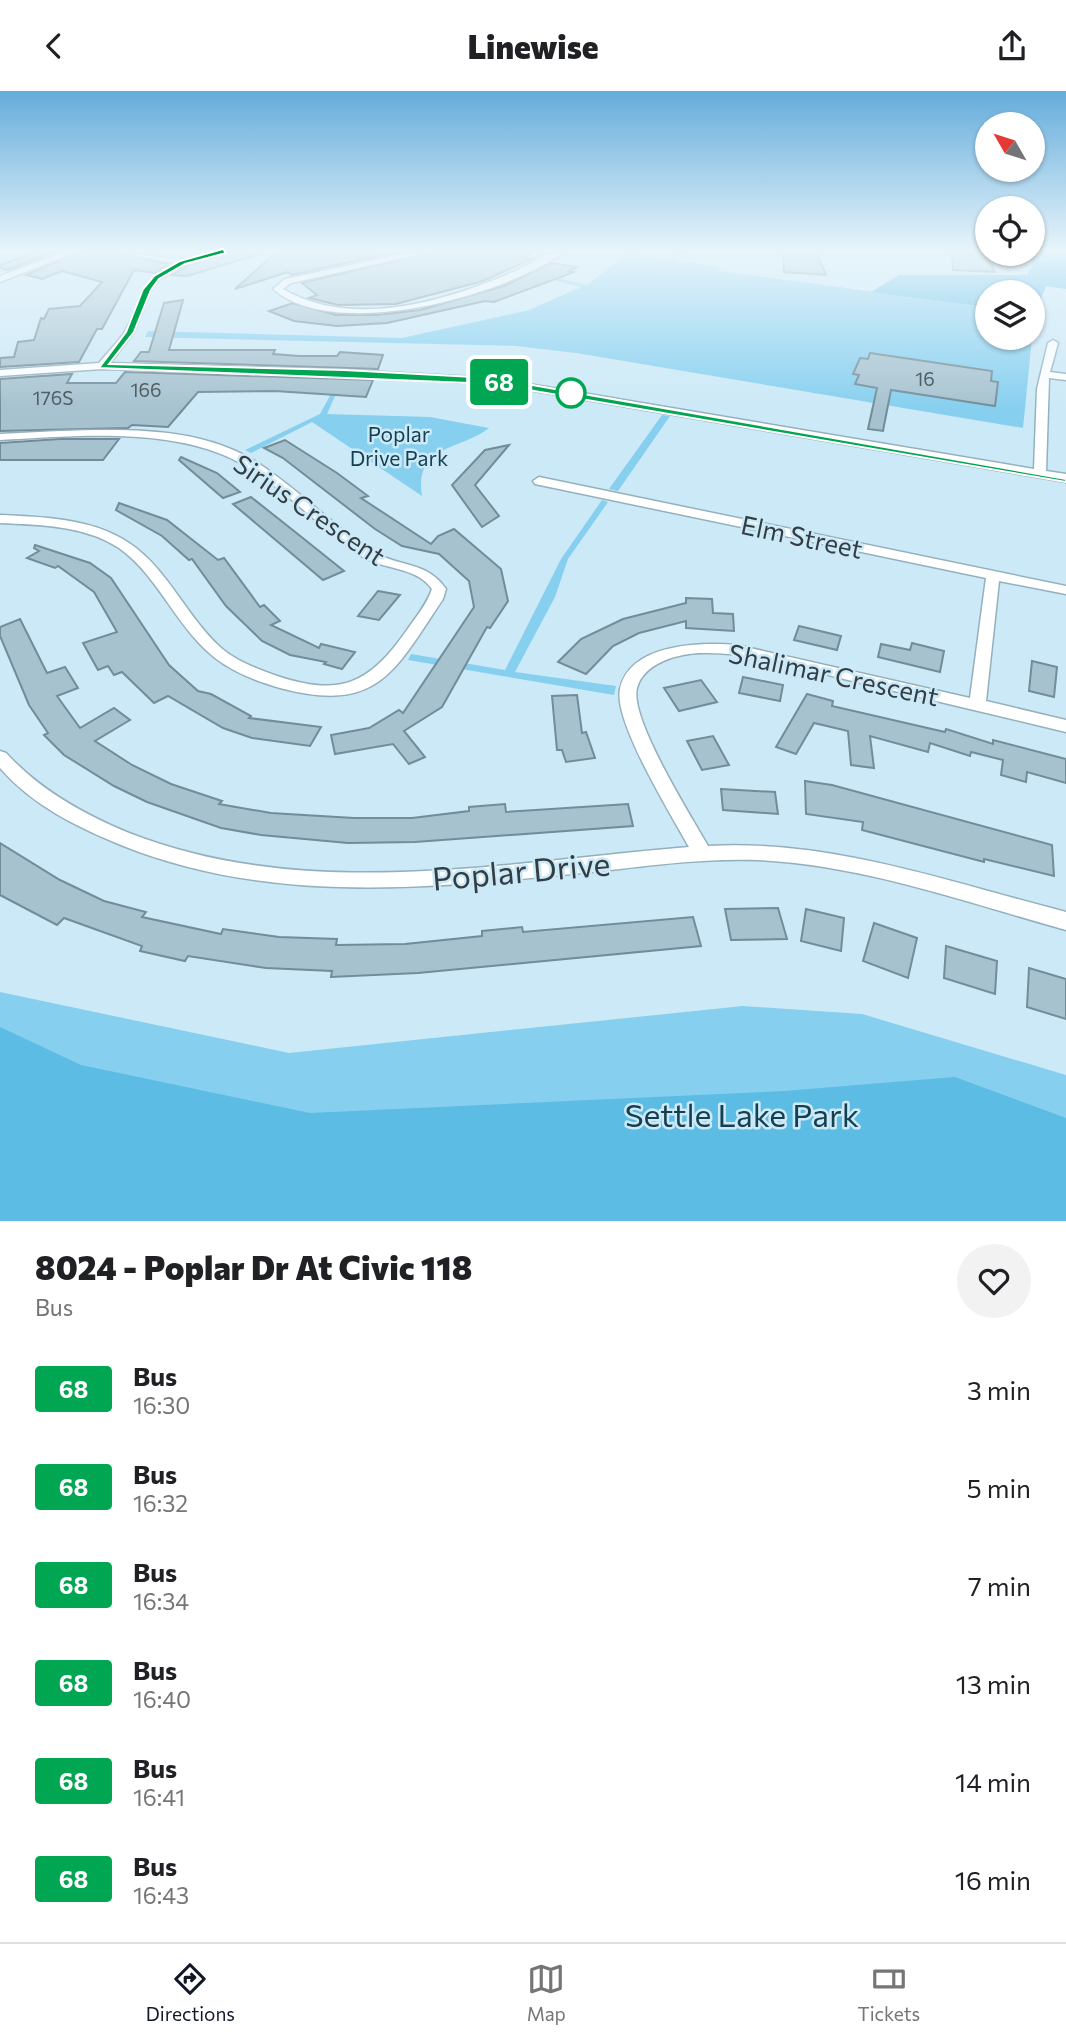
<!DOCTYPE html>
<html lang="en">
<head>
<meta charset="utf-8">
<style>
	:root { --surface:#fff; --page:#f2f2f2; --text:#202124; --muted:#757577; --line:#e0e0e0; --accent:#111827 }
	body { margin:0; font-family:Commissioner,sans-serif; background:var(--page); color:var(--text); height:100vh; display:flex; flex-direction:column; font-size:26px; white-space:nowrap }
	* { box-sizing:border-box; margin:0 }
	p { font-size:23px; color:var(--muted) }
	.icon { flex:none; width:38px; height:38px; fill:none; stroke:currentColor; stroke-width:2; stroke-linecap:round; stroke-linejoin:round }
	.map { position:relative; height:1130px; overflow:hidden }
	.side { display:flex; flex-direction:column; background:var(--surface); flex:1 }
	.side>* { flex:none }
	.badge { padding:0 14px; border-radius:5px; font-size:24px; line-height:46px }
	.needle { width:46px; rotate:309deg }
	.fabs { position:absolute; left:975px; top:21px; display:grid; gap:14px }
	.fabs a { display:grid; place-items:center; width:70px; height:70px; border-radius:50%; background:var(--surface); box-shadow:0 2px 5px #0004; font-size:35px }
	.map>.badge { position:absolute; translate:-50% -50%; box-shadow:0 0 0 4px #fff }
	.round { display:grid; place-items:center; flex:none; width:74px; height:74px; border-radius:37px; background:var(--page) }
	.overview { display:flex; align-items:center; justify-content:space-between; height:119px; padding:0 35px }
	h1 { font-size:33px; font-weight:800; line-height:52px }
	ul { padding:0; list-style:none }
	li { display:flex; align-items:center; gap:21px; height:98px; padding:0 35px }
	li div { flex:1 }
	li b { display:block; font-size:26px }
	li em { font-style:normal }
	li .badge { min-width:77px; font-weight:700; text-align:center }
	header { display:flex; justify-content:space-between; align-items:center; height:91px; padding:0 35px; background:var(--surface); font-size:32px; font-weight:800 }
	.tab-bar { display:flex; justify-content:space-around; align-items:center; height:98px; border-top:2px solid var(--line); background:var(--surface); font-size:19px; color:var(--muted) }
	.tab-bar a { display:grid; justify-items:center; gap:4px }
	.tab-bar .active { color:var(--accent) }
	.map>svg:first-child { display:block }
	.green { fill:#86cfef }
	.forest { fill:#5cbce4 }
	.building { fill:#a6c2cf; stroke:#728c99; stroke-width:2 }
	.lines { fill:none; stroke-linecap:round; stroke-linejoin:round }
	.minor-casing { stroke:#95b0bd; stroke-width:3 }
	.minor { fill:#fff; fill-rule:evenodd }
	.line { fill:#00a651; stroke:#fff; stroke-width:2 }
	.stop-dot { fill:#fff; stroke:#00a651; stroke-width:3.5 }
	.labels { text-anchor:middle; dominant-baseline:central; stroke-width:5; stroke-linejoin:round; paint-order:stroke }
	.far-number-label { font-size:19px; fill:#4f5f66 }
	.far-park-label { font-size:21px; fill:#143f50; stroke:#cce9f7 }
	.street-label { font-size:26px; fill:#323e43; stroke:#cce9f7 }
	.near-street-label { font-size:32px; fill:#323e43; stroke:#cce9f7 }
	.near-park-label { font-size:32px; fill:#143f50; stroke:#cce9f7 }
</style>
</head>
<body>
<header><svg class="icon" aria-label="back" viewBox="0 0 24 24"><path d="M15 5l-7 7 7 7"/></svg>Linewise<svg class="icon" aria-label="share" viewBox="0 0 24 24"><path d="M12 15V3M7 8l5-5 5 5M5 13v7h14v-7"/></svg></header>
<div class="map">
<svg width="1066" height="1130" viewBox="0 0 1066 1130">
	<rect width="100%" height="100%" fill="#cce9f7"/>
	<g class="green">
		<polygon points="679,160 687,160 675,169 721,176 719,180 987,216 987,247 1032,247 1023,337 576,262 516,255 145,246 148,240 402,247 529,219 581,196 537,185 541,183 587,194 627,163 668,169"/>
		<path d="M 337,292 L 341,292 L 327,323 L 430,326 L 489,337 C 461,359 414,354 422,405 L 312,331 L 251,362 L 245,359 L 320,323 Z"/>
		<polygon points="662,324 670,325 618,400 609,398"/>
		<polygon points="602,409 608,411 568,468 555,506 515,581 616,595 614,604 408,569 411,563 505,579 561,468"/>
		<polygon points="0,901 289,962 743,915 862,923 1066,984 1066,1130 0,1130"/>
	</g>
	<g class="forest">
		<polygon points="1033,160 1066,160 1066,198 1046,195 1035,222 1033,222 1032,201 987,201 987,216 871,201 899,184 1027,184 1033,172 1021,163"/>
		<polygon points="0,936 81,974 310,1022 784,1000 955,986 1066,1027 1066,1130 0,1130"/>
	</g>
	<g class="building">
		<polygon points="39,160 57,160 8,179 0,177 0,174"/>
		<polygon points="81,160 111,160 168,173 156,182 134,179 102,238 97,238 79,271 0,276 0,267 14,266 18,251 34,249 41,227 44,228 49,218 80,215 102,191 62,180 42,188 26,184"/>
		<polygon points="230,160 256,160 256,164 187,185 172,184 187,175"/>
		<polygon points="278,160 401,160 291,184 288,181 235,198"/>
		<polygon points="436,160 535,160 525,167 531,168 483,190 396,213 338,214 309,207 317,204 302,192"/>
		<polygon points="952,160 984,160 995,181 953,179"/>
		<polygon points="783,164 818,165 826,184 784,181"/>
		<polygon points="551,172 577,176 569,180 574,181 494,211 485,210 387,232 337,235 294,230 269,220 293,212 336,224 377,224 420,219 504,195"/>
		<polygon points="183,209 169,259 275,259 273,263 299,265 337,265 340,261 383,264 378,278 134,270 141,261 149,261 164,212"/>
		<polygon points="870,262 992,280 991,290 998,291 995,315 891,299 883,340 868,338 877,297 855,293 859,284 853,283 860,267 868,268"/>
		<polygon points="125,281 344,288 373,289 366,306 275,300 198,301 168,336 132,334 128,337 0,340 0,288 72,283 67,292 116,292"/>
		<polygon points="60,348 119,348 103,369 0,369 0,352"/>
		<polygon points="285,349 337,382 368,405 361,407 431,453 438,445 454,438 501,478 508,510 490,537 487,536 442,616 404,640 425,666 409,673 393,653 335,663 331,644 369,637 399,619 403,622 474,516 469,490 439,463 402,455 375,438 283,367 264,357"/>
		<polygon points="509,354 475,394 499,425 482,436 452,394 485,359"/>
		<polygon points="181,366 217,382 240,401 223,407 179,369"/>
		<polygon points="251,406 299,444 344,480 323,489 233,413"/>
		<polygon points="119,412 167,429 218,469 224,467 260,516 264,514 280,530 271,534 319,557 321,553 355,561 342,578 324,573 326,571 290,564 262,550 226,515 192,468 189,469 162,445 116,419"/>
		<polygon points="35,454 90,472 111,487 169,574 198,600 211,603 251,625 249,627 321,636 310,655 252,647 223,637 168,605 154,612 122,581 114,584 108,575 98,579 83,552 117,541 94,501 58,475 55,477 27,467 39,460 34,457"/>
		<polygon points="378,500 400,504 379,529 358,525"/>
		<polygon points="686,507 712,508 713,522 733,523 734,540 686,537 686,530 639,542 613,555 586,583 558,571 581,548 623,528 686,512"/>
		<polygon points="20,528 47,582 65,576 78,597 57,605 80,637 114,617 130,629 95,650 132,674 171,693 222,710 219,713 271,722 354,727 412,727 469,720 469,716 505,713 506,721 628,713 633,735 415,751 348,752 261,744 221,737 147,711 114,695 64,664 44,644 48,642 29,614 0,545 0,536"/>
		<polygon points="799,535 841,545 837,559 794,549"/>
		<polygon points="912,552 944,560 940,581 878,566 881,553 910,559"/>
		<polygon points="1032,570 1057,576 1054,606 1029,600"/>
		<polygon points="743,586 783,594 780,610 739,602"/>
		<polygon points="701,589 717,611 679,620 664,597"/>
		<polygon points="807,603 833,610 832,615 945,641 946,638 993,653 993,649 1066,668 1066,692 1027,681 1026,691 1001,684 1003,669 971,661 970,665 930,652 928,661 870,645 874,677 851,674 848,640 814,632 796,663 776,656"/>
		<polygon points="577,604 582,642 586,641 595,667 566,671 562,659 557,659 552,605"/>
		<polygon points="713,645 729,674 702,679 687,650"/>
		<polygon points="805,690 832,694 1052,754 1054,785 984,768 984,771 862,739 863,731 806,723"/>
		<polygon points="721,698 775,701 778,723 723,719"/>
		<polygon points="0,752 60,789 104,810 146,821 142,826 221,843 223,838 279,846 337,848 336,854 405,853 482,845 482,840 522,836 523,841 693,826 701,855 418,882 331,886 332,880 266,877 188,865 185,870 140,860 142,855 64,827 57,834 0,804"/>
		<polygon points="778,817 787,848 731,849 725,818"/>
		<polygon points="806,818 844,827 841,860 801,850"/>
		<polygon points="874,832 917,847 908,887 863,870"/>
		<polygon points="946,855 997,870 995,903 944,887"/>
		<polygon points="1029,877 1066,888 1066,928 1027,916"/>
	</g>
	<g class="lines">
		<g class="minor-casing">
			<g id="minor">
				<polygon points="66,160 79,160 0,191 0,185"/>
				<path d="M 113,160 C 135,160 167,170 184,168 C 200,166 212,160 228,160 L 186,173 L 159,189 L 151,199 L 134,241 L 110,272 L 344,279 L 493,287 L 1034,378 L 1037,298 L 1048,252 L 1053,249 L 1058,252 L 1050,281 L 1066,283 L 1066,289 L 1049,287 L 1046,380 L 1066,383 L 1066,391 L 493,293 L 344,285 L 102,278 L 0,285 L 0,279 L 99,272 C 107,262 117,252 124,242 C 146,206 132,197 175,172 Z"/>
				<path d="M 416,160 L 434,160 L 291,192 L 283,198 C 351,238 442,211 511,182 C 528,175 546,160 565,160 C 506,205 334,252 273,198 L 285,188 Z"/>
				<path d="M 59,340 C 122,338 197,335 253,369 C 295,395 330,433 372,460 C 399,477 426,469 446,498 L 443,508 C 394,581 378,623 280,597 C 249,588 220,576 198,551 C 170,521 153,481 119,457 C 84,434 40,434 0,432 L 0,424 C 43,426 92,427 129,452 C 168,478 186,525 220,556 C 236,570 257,578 277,585 C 341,606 369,593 407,539 C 416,526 427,513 432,498 C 416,475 382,479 361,465 C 320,437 285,398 242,373 C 175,335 75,345 0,349 L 0,343 Z"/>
				<path d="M 539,386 L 1066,495 L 1066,503 L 999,490 L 986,610 L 1066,629 L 1066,641 C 992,623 918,606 844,588 C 798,577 751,561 703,562 C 680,562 644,571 637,597 C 629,627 691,725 708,755 C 831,748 949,791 1066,821 L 1066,839 C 965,811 863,774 758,769 C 702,767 647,775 592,781 C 433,797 272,815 121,754 C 77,736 32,714 0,677 L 0,660 L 6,662 C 40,699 83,723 129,742 C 308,812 503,771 689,756 C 672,725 613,630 620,598 C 630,552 701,551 737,554 L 970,607 L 986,487 L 535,393 L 533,390 Z"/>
			</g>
		</g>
		<use href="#minor" class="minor"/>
	</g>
	<linearGradient id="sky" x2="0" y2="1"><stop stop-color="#64acdb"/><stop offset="0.5" stop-color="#e8f5fb"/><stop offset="1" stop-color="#e8f5fb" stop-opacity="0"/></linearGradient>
	<rect width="1066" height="319" fill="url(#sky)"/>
	<polygon class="line" points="223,158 226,162 185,173 159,188 151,199 134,241 109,273 344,279 493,287 1066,388 1066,391 493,293 99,277 126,241 143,198 154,185 180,170"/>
	<circle class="stop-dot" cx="571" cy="302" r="14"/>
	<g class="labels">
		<g class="far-number-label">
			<text x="925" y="287">16</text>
			<text x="146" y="298">166</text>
			<text x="53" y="306">176S</text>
		</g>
		<g class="far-park-label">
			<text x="399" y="342">Poplar<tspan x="399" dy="24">Drive Park</tspan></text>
		</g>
		<g class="street-label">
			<text transform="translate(310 418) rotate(34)">Sirius Crescent</text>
			<text transform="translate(802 445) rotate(12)">Elm Street</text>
			<text transform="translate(834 583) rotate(12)">Shalimar Crescent</text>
		</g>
		<g class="near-street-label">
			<text transform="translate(521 779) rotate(-5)">Poplar Drive</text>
		</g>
		<g class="near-park-label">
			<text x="742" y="1023">Settle Lake Park</text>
		</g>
	</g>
</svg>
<div class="fabs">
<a><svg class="needle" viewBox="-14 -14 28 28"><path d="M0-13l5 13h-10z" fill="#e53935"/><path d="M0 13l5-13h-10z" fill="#757577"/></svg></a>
<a><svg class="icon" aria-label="locate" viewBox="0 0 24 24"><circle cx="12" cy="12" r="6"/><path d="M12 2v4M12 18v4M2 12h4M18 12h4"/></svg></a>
<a><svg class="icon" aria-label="layers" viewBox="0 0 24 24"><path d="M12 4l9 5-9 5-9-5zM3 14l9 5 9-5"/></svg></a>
</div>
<b class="badge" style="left:499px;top:291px;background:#00a651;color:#fff">68</b>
</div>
<section class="side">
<div class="overview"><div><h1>8024 - Poplar Dr At Civic 118</h1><p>Bus</p></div><a class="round"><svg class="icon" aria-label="heart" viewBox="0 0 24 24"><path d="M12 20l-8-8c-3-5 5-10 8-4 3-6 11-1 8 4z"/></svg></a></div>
<ul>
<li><span class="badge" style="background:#00a651;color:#fff">68</span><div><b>Bus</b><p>16:30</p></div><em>3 min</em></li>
<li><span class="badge" style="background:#00a651;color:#fff">68</span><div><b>Bus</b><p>16:32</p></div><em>5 min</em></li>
<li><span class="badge" style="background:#00a651;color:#fff">68</span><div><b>Bus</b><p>16:34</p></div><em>7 min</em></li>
<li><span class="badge" style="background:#00a651;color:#fff">68</span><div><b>Bus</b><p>16:40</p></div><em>13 min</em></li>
<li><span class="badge" style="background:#00a651;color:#fff">68</span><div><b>Bus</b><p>16:41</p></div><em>14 min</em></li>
<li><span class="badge" style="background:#00a651;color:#fff">68</span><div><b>Bus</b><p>16:43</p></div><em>16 min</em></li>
</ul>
</section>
<nav class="tab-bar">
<a class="active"><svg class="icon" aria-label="directions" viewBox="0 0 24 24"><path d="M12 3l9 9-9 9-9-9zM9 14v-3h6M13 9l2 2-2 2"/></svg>Directions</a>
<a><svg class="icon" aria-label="map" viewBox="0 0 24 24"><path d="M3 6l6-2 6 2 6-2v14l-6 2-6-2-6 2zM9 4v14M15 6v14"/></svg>Map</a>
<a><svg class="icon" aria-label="tickets" viewBox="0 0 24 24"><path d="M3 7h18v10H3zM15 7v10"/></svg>Tickets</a>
</nav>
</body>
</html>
